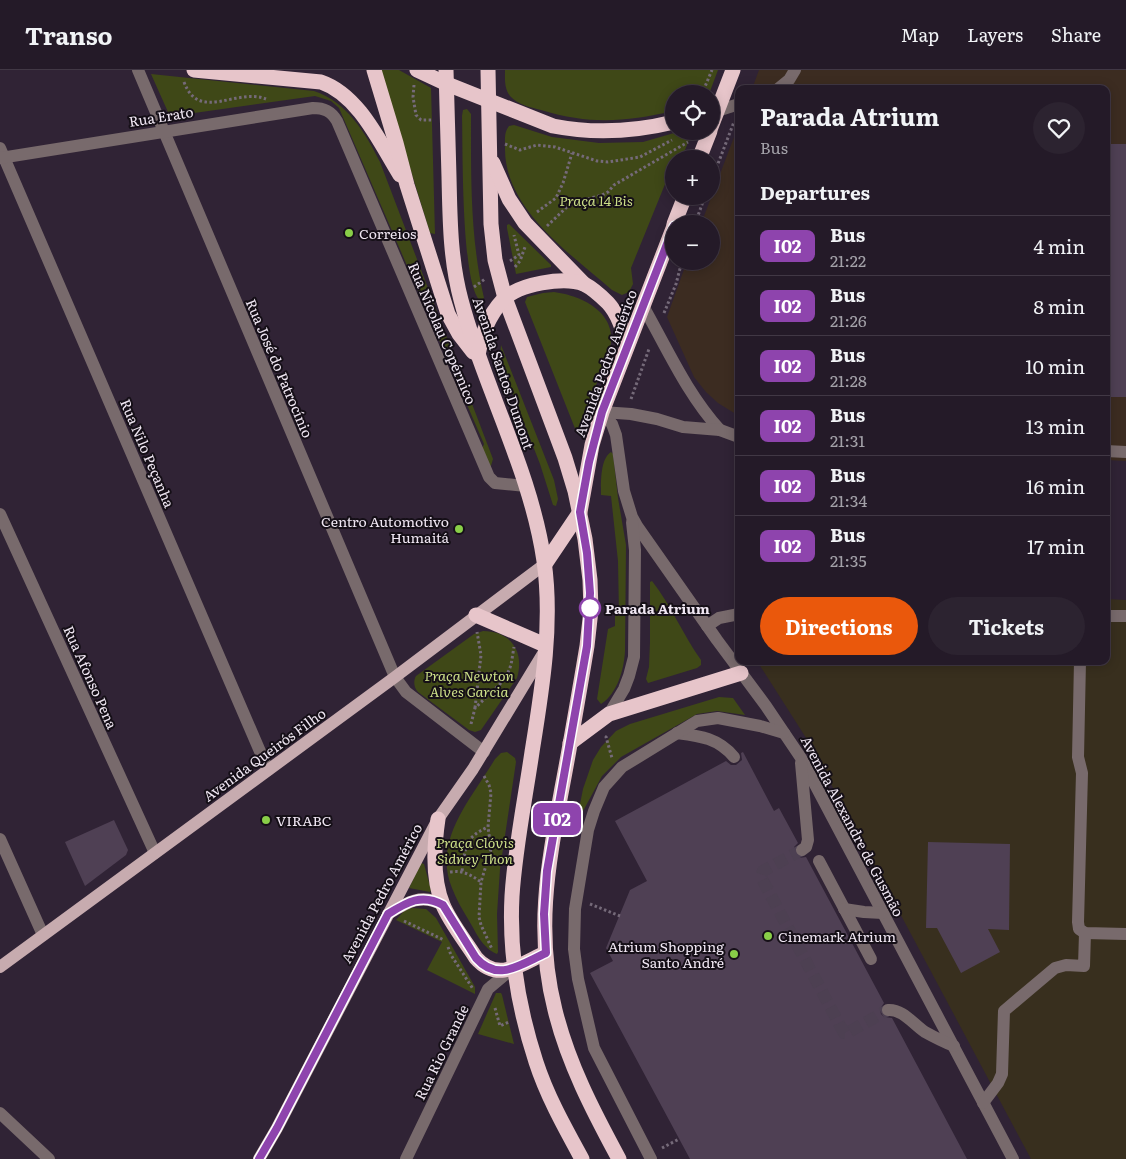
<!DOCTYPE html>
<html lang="en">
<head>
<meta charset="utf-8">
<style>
	:root { --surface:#241a28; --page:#2c2330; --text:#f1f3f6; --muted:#a3a1a8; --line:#413845; --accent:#ea580c }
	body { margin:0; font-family:Literata,serif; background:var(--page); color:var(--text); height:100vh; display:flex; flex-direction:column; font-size:19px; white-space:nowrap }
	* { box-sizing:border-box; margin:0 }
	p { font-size:16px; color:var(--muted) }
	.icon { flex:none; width:28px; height:28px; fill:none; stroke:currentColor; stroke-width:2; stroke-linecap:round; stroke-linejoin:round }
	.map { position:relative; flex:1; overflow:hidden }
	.drawer { position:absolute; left:735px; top:15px; width:375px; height:580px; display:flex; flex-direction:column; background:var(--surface); border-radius:10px; box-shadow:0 2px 12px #0003,0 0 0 1px var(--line) }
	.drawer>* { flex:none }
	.badge { padding:0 10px; border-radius:8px; font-size:18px; line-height:32px }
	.tools { position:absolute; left:665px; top:15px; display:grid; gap:10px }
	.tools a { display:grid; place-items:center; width:55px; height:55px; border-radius:50%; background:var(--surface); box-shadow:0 2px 12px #0003,0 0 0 1px var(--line); font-size:25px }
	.map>.badge { position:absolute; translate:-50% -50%; box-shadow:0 0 0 2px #fff }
	h2 { padding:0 25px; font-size:19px; line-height:45px }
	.round { display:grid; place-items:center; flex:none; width:52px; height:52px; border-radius:26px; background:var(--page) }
	.headline { display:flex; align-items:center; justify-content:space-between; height:85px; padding:0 25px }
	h1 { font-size:24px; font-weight:700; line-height:38px }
	.primary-button { display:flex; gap:10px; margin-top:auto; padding:10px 25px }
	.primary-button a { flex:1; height:58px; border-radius:30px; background:var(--accent); color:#fff; font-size:20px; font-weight:700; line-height:58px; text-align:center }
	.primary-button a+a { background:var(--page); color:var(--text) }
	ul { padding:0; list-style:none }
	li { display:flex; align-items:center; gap:15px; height:60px; padding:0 25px; border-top:1px solid var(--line) }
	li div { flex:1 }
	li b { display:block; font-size:19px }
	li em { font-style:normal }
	li .badge { min-width:55px; font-weight:700; text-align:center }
	header { display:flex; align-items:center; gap:30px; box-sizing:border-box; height:70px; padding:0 25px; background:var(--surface); border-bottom:1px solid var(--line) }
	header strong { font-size:24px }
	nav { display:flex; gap:28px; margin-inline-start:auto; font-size:18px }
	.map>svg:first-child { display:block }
	.commercial { fill:#3c2c21 }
	.industrial { fill:#382f1e }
	.green { fill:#3f4817 }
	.building { fill:#4f4054 }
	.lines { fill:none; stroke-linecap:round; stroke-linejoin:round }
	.minor-tunnel { stroke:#4d4052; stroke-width:12; stroke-dasharray:12 6; stroke-linecap:butt }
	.path { stroke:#756a79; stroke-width:3; stroke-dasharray:2.5 2.5; stroke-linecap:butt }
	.minor { stroke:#786a6c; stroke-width:12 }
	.major { stroke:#c7abaf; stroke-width:12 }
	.highway { stroke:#e7c5ca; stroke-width:15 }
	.line-casing { stroke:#fff; stroke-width:11 }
	.line { stroke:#8e44ad; stroke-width:8 }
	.poi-dot { fill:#89ce48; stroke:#150f17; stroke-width:2 }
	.stop-dot { fill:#fff; stroke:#8e44ad; stroke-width:2.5 }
	.labels { text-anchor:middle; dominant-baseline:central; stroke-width:4; stroke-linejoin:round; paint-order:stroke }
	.street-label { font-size:14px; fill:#f0e7f3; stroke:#150f17 }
	.park-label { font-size:14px; font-style:italic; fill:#ccdf88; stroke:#150f17 }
	.poi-label { font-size:14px; fill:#f0e7f3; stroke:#150f17; text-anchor:start }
	.stop-label { font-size:14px; font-weight:bold; fill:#f0e7f3; stroke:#150f17; text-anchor:start }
</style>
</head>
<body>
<header>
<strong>Transo</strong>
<nav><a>Map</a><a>Layers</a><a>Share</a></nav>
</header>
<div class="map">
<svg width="1126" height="1089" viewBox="0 0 1126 1089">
	<rect width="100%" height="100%" fill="#302335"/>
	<g class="commercial">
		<polygon points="759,0 1126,0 1126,391 1106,390 1106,19 752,19"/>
		<polygon points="739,54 739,346 718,333 706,322 694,307 667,247 687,191 711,191 711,154 701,154"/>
	</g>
	<polygon class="industrial" points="1106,529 1126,530 1126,1089 1031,1089 808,671 757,591 1106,591"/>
	<g class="green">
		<polygon points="380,0 399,0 431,18 435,164 430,163"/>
		<path d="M 505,0 L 718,0 L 709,24 L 674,24 L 674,41 C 624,52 591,55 541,40 C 530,37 518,35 510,26 C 504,18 505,9 505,0 Z"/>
		<path d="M 151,4 L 314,21 C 347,32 365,62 380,92 L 493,389 L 490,399 L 482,379 L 484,374 L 339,38 L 331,31 L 315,26 L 173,46 L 168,42 Z"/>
		<path d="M 467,39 L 471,44 C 471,106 470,167 484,228 L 481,231 C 461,220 463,73 462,46 L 463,40 Z"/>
		<path d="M 514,55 L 552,67 L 599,73 L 643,72 L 681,61 L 690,62 L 691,65 L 685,80 L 676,89 L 674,89 L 674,92 L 631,198 L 633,214 L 629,222 L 622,225 L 612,220 C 571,184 504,139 505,78 C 505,70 504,62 509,56 Z"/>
		<polygon points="509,154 551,195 551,197 516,204 507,158 507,155"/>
		<path d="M 554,222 C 583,226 619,243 610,280 C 607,292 601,304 596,315 C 590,330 586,349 576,361 L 525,232 L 527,227 L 543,223 Z"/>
		<polygon points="501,275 554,410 558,429 556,436 553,435 540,394 504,302 500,286"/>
		<path d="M 611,382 L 613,384 L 618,428 L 626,475 L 625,581 C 624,600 617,624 601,634 L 597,629 L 608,559 L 615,556 L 615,544 L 619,544 L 618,491 L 611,426 L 601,425 C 601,413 600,389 611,382 Z"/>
		<path d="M 652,511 C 671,535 683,565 701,590 L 701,595 L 697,598 L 648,613 L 646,609 L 649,597 L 650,572 L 650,512 Z"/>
		<path d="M 483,561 C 510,561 525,581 517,608 L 481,660 L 475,662 L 469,660 L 418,622 C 414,618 413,611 416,606 L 474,564 Z"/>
		<polygon points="719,627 733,628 745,645 717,641 697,644 621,687 602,706 576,754 583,719 593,690 601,677 616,661 630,654"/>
		<path d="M 507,682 L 515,688 L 516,692 L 500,799 L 497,844 L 498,882 L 497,884 C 482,878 476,862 468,849 C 462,839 456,829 452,818 C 432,770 472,728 495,689 L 501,683 Z"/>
		<polygon points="421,793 424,794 431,820 430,822 409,818"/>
		<polygon points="412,838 426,839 436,848 475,917 475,924 427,900 442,872 396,850 404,841"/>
		<polygon points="496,923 501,923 502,925 514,974 478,964"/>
	</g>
	<g class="building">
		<rect x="1106" y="74" width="20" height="253"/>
		<polygon points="743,682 774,741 779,738 798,773 794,777 795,784 799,788 806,787 884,933 880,939 881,944 884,947 892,948 967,1089 690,1089 590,903 613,891 606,878 630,820 647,811 615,751 726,691 731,695 736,695 742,690 741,683"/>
		<polygon points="114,750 128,780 126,785 85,816 65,772"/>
		<polygon points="928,772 1010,774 1009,860 988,859 1000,882 961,903 937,858 926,858"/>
	</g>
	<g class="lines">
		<polyline class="minor-tunnel" points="802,780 763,801 761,807 844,963 847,963 888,940"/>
		<g class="path">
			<path d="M 184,12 C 199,53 237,17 266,29"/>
			<polyline points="414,15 413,27 416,45 421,50 433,50"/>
			<polyline points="700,24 704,19 712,0"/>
			<polyline points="505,74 520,80 537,75 555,77 597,91 608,92 640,87 672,70"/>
			<polyline points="711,112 734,52"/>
			<polyline points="537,142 556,128 563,113 572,83"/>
			<polyline points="695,154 705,126"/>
			<polyline points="547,156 568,136 574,133 602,125 608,122 614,115 688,72"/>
			<polyline points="510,191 519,185 514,165"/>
			<polyline points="515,197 520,191 525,177"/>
			<polyline points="474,217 485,209"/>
			<polyline points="664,243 676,214 682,191"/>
			<polyline points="631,329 649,279"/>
			<polyline points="475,638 481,585 477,562"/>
			<polyline points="471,654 475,638 500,614 507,605 511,595 514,577"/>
			<polyline points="607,666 606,667 612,688"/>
			<polyline points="484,706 489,715 491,723 488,757 491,779 481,812 479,847 481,855 492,879"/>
			<path d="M 462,801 C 466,776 464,768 488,757"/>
			<path d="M 450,802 C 463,800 471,805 481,812"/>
			<polyline points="590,834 620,846"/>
			<polyline points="404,851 444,870"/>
			<polyline points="448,877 451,885 473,919"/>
			<polyline points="495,938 500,956 509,952"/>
			<polyline points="662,1078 679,1069"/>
		</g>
		<g class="minor">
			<polyline points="138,0 395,607 406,622 484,682"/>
			<polyline points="778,19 789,10 795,0"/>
			<polyline points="717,41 739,34"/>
			<polyline points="0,78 268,700"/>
			<path d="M 0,88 L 313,38 C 324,38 331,41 337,51 L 489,407 L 495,413 L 526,416"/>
			<path d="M 643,236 C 667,278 687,324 720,360"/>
			<polyline points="602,342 612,354 616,365 624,421 632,447 637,456 717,570 766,636 801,688 1013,1089"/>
			<polyline points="602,342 631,344 657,349 683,357 720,360 739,367"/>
			<polyline points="1106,381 1126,382"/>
			<polyline points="0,444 155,783"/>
			<polyline points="1106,546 1126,546"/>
			<polyline points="707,556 719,548 739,544"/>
			<polyline points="1080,591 1078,687 1082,703 1078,852 1079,859 1085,863 1126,864"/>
			<polyline points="609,644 624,619 629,606 634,587 635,480 632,452"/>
			<path d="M 677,663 C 700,666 718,668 734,687"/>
			<polyline points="801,693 808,770 806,777 802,780"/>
			<polyline points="0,769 43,865"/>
			<polyline points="819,791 871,889"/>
			<polyline points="844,839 864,842 883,843"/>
			<path d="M 888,940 C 903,939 913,954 925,962 C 934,967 944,972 954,976"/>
			<polyline points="983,1033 998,1013 1002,1004 1004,941 1055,898 1066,895 1084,896 1085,863"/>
			<polyline points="0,1043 49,1089"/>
			<polyline points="406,1089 488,919 513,898"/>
			<polyline points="651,1089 594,978 578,909 574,879 575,839 588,760 594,741 604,717 622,697 697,651 718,648 760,656 784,663"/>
		</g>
		<g class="major">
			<path d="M 388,844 C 407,832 422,823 443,835"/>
			<polyline points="0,897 395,607 545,494"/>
			<polyline points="259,1089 277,1058 438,749 473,699 544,582"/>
		</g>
		<g class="highway">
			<path d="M 194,0 L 321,12 C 359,25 380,73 400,105"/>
			<polyline points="374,0 396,73 407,115 448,244 459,264 473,282"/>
			<path d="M 417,0 L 447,14 L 553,56 C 594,64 633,62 674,52"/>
			<path d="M 446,0 C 447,36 448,71 449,107 C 450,148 450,189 461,230 C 484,318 531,401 544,491 C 553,554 542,620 532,682 C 525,730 515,778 512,826 C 509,882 519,940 536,992 C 547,1026 565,1058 582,1089"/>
			<path d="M 488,0 L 491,154 L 495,190 L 505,228 L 565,388 L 575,421 L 585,469 L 590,510 L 591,540 L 587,576 C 579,623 571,671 562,718 C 548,795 535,862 555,940 C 568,993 593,1041 619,1089"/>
			<polyline points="711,57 733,0"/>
			<polyline points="699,89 710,61"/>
			<polyline points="493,93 509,129 525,153 584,214"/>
			<polyline points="674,154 685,126"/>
			<path d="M 478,285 C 482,264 488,246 503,230 C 518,214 564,206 584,214 C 592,218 602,227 608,233 C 619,245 623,261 627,275"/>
			<polyline points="545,494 580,442 592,375 602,342 674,156"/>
			<polyline points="476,545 545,575"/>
			<polyline points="570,673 609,644 741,603"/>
			<path d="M 438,749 C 434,776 432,809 443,835 C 450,852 466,872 476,888 C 498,913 521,894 545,883"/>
		</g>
	</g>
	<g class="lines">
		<g class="line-casing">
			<path id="line" d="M 259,1089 L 277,1058 L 388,844 C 407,832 422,823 443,835 L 476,888 C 498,913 521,894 546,883 L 544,844 L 547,801 L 587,576 L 590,523 L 587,483 L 580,442 L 589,392 L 602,342 L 674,156"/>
		</g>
		<use href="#line" class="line"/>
	</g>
	<g class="poi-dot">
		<circle cx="349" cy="163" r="5"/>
		<circle cx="459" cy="459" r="5"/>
		<circle cx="266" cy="750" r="5"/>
		<circle cx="768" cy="866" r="5"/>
		<circle cx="734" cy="884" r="5"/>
	</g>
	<circle class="stop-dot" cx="590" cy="538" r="10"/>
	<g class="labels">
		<g class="street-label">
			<text transform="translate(161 46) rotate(-9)">Rua Erato</text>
			<text transform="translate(443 263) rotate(67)">Rua Nicolau Copérnico</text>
			<text transform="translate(605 293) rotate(-70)">Avenida Pedro Américo</text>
			<text transform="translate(280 298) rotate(67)">Rua José do Patrocínio</text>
			<text transform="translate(504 303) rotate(71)">Avenida Santos Dumont</text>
			<text transform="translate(148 383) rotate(67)">Rua Nilo Peçanha</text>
			<text transform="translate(91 607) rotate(66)">Rua Afonso Pena</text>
			<text transform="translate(264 684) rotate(-36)">Avenida Queirós Filho</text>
			<text transform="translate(853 756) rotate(62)">Avenida Alexandre de Gusmão</text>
			<text transform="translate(381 823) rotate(-62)">Avenida Pedro Américo</text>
			<text transform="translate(441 982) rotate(-64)">Rua Rio Grande</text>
		</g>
		<g class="park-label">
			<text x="596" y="130">Praça 14 Bis</text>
			<text x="469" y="605">Praça Newton<tspan x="469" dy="16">Alves Garcia</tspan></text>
			<text x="475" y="772">Praça Clóvis<tspan x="475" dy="16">Sidney Thon</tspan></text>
		</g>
		<g class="poi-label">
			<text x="359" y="163">Correios</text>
			<text x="449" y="451" text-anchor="end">Centro Automotivo<tspan x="449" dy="16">Humaitá</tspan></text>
			<text x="276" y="750">VIRABC</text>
			<text x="778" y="866">Cinemark Atrium</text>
			<text x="724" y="876" text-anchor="end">Atrium Shopping<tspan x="724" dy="16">Santo André</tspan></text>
		</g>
		<g class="stop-label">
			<text x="605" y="538">Parada Atrium</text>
		</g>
	</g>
</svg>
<div class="tools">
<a><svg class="icon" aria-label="locate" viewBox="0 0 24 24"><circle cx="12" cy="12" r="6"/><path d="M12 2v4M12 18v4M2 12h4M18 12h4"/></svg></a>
<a>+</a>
<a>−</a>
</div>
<b class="badge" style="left:557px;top:749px;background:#8e44ad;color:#fff">I02</b>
<section class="drawer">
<div class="headline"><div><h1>Parada Atrium</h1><p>Bus</p></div><a class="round"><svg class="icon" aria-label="heart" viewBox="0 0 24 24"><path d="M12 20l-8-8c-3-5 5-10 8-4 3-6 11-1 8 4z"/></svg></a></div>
<h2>Departures</h2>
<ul>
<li><span class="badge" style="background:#8e44ad;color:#fff">I02</span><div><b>Bus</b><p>21:22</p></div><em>4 min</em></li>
<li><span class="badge" style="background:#8e44ad;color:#fff">I02</span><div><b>Bus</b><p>21:26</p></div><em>8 min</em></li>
<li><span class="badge" style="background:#8e44ad;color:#fff">I02</span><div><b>Bus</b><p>21:28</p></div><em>10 min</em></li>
<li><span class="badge" style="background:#8e44ad;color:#fff">I02</span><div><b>Bus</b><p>21:31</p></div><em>13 min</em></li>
<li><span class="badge" style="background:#8e44ad;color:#fff">I02</span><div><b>Bus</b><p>21:34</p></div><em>16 min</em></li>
<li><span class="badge" style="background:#8e44ad;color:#fff">I02</span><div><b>Bus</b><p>21:35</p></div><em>17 min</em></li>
</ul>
<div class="primary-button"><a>Directions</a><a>Tickets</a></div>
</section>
</div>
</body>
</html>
